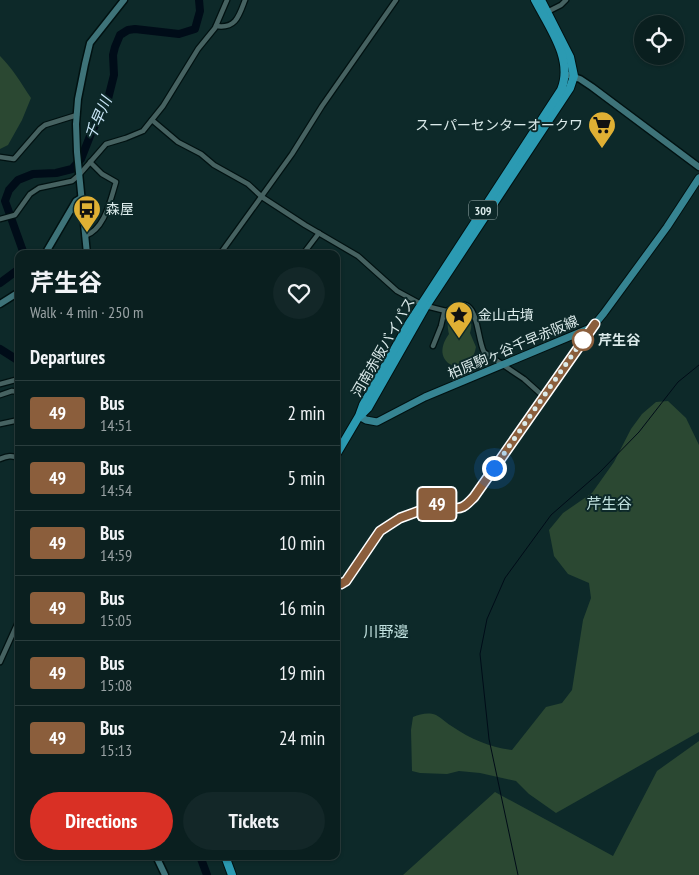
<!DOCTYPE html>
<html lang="en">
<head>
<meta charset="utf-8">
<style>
	:root { --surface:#0a1f1f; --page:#132728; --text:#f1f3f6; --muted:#99a2a4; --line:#2a3d3d; --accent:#d93025 }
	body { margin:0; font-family:"PT Sans Narrow","Noto Sans JP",sans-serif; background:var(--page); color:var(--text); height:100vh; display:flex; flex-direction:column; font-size:19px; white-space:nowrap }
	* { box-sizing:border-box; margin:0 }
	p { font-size:16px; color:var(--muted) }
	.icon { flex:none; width:28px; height:28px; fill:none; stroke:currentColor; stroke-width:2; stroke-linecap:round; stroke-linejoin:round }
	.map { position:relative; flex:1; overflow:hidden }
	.sheet { position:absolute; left:15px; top:250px; width:325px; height:610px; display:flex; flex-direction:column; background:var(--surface); border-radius:10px; box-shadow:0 1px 4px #0004,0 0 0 1px var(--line) }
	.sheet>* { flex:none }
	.badge { padding:0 10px; border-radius:4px; font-size:18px; line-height:32px }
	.tools { position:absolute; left:634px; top:15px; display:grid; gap:10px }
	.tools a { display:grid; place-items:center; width:50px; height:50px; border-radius:50%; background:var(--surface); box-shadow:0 1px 4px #0004,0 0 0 1px var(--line); font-size:25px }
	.you { position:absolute; width:25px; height:25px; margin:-12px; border:4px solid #fff; border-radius:50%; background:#1a73e8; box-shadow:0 0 0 8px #1a73e833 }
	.map>.badge { position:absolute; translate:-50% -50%; box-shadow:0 0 0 2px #fff }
	h2 { padding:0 15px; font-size:19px; line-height:45px }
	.round { display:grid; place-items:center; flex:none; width:52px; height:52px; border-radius:26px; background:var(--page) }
	.overview { display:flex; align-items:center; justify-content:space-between; height:85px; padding:0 15px }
	h1 { font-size:24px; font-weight:700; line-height:38px }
	.cta { display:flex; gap:10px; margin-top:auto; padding:10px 15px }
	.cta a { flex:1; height:58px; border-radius:30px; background:var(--accent); color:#fff; font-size:20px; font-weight:700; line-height:58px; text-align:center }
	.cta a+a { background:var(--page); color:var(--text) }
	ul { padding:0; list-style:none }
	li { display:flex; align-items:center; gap:15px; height:65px; padding:0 15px; border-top:1px solid var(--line) }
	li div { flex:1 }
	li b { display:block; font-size:19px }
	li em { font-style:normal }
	li .badge { min-width:55px; font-weight:700; text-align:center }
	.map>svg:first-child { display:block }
	.green { fill:#2b4832 }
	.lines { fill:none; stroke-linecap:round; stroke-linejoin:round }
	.stream { stroke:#000c18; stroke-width:1 }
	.river { stroke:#000c18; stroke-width:8 }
	.street-casing { stroke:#011; stroke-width:7 }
	.secondary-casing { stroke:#011; stroke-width:9 }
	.primary-casing { stroke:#011; stroke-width:9 }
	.highway-casing { stroke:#011; stroke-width:10 }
	.street { stroke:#466261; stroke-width:4.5 }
	.secondary { stroke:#3e7379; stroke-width:6 }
	.primary { stroke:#368492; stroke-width:7 }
	.highway { stroke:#2b9ab2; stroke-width:8 }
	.line-casing { stroke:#fff; stroke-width:11 }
	.line { stroke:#8b5e3c; stroke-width:8 }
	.walk { stroke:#dbeaea; stroke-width:5; stroke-dasharray:0 9 }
	.stop-dot { fill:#fff; stroke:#8b5e3c; stroke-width:2.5 }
	.labels { text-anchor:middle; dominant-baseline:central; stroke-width:4; stroke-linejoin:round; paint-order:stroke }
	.shield { fill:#0d2929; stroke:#9db0b0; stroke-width:1 }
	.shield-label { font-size:12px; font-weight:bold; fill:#dbeaea }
	.poi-label { font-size:14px; fill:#dbeaea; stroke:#0d2929; text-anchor:start }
	.stop-label { font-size:14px; font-weight:bold; fill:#dbeaea; stroke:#0d2929; text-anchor:start }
	.street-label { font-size:14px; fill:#dbeaea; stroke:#0d2929 }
	.water-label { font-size:15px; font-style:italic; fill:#cbe7f9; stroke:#0d2929 }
	.neighbourhood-label { font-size:15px; fill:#c1e1df; stroke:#0d2929 }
</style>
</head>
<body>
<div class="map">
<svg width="699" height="875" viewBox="0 0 699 875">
	<rect width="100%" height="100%" fill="#0d2929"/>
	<g class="green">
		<path d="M 0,56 C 13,69 21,83 31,98 L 22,120 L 8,145 L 0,149 Z"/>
		<path d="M 458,313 C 469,315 474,321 470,333 L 476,347 C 470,381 426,365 449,334 C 447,324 446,316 458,313 Z"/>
		<path d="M 668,401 L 686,418 L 699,445 L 699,732 L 556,813 L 529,794 L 516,781 L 480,773 L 459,771 L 447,774 L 420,773 L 412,771 L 411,730 L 413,717 C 421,714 428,712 436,715 C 442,718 447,724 453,727 C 471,739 491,748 512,750 L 546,707 L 562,703 L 572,690 L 583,620 L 591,598 L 589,583 L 568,574 L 554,556 L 549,530 L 563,513 L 592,493 L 614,462 L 631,429 L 642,414 L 656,402 Z"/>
		<polygon points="699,741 699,875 403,875 495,792 613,856 657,771"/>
	</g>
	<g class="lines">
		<polyline class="stream" points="518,875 489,739 480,654 487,619 505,578 551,515 599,473 639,432 678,382 699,365"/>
		<g class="river">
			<polyline points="24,254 5,201 9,190 18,180 33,174 56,173 72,169 81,159 92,131 107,103 114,75 113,55 115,47 120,35 128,30 135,29 179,34 195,29 200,11 199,0"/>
			<polyline points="0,283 19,269"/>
			<polyline points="0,349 19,361"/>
			<polyline points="200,856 207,875"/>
		</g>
		<g class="street-casing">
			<g id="street">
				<polyline points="547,12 561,5 566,0"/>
				<path d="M 216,26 C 236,29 239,16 245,0"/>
				<polyline points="152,120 178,142 201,154 214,165 248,184 262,197 305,225 358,256 397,291 421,304"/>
				<polyline points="0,157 14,159 40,129 45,125 77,115"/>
				<polyline points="0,219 15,215 30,194 39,188 72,181 79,175 106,144 126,138 143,131 163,106 198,49 215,28 227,0"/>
				<path d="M 85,236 C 105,229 110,201 116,182 L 102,174 L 90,162"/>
				<polyline points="220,254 292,154 322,106 396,0"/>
				<polyline points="303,254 319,233"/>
				<polyline points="426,306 446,311"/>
				<path d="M 433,346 L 441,326 L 444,313 C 480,285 475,334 484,352 L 524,379 L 543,396"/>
				<polyline points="0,384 19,379"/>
				<polyline points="0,395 12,391 19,392"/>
				<polyline points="0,424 19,420"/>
				<path d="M 0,459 C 7,456 12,455 19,458"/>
				<path d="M 336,588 C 356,574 365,552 379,533 C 391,517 420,509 438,504 C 444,504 446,506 451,507 C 462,511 467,504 474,497 L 592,328"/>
				<polyline points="0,662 19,620"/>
			</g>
		</g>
		<g class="secondary-casing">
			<g id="secondary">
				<polyline points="565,74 580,79 592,87 699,167"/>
				<polyline points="45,254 76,201 81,198"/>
				<polyline points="87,254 77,152 76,124 78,99 85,64 90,43 124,0"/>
				<polyline points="0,304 19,292"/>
				<polyline points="156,856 165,875"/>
			</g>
		</g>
		<g class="primary-casing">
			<polyline id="primary" points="359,416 366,420 377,422 425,397 588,329 595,324 604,313 667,227 699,178"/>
		</g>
		<g class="highway-casing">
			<g id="highway">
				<polyline points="361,415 368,408 426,306 570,88 574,76 570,57 541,0"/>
				<path d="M 336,455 L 359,416 L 363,405 L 408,325 L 561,90 C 574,60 549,27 535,0"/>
				<polyline points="225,856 232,875"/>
			</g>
		</g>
		<use href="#street" class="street"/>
		<use href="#secondary" class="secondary"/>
		<use href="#primary" class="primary"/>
		<use href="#highway" class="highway"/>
	</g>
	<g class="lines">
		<g class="line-casing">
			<path id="line" d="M 336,581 L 341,584 L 346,581 L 380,531 L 400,518 L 438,504 C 444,504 446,506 451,507 C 462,511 467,504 474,497 L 595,324"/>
		</g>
		<use href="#line" class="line"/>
		<polyline class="walk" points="494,468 584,338 583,340"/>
	</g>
	<defs>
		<g id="supermarket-pin" transform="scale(1.4375)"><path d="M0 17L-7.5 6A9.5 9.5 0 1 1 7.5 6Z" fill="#e0b034" stroke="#0d2929"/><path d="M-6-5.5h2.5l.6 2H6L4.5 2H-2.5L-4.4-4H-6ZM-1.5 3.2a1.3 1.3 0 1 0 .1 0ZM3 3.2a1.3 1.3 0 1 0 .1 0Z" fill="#111"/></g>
		<g id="bus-pin" transform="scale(1.4375)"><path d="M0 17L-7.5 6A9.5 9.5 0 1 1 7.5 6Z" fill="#e0b034" stroke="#0d2929"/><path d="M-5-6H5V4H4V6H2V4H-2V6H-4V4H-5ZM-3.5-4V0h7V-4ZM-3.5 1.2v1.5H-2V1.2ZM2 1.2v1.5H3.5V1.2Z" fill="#111"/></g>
		<g id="sight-pin" transform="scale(1.4375)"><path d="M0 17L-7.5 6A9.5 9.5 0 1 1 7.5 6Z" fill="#e0b034" stroke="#0d2929"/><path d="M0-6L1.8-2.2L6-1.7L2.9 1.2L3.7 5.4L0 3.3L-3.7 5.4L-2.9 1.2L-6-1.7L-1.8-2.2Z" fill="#111"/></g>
	</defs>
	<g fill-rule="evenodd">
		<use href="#supermarket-pin" x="602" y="125"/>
		<use href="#bus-pin" x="87" y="209"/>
		<use href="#sight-pin" x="459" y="315"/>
	</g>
	<circle class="stop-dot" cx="583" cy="340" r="10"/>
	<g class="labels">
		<rect class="shield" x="469" y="200.5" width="28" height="19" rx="4"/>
		<g class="shield-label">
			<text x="483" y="210">309</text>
		</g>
		<g class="poi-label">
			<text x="583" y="125" text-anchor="end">スーパーセンターオークワ</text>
			<text x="106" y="209">森屋</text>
			<text x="478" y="315">金山古墳</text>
		</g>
		<g class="stop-label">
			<text x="598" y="340">芹生谷</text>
		</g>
		<g class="street-label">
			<text transform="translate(383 347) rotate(-60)">河南赤阪バイパス</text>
			<text transform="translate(513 347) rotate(-23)">柏原駒ヶ谷千早赤阪線</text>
		</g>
		<g class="water-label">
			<text transform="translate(98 118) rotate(-67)">千早川</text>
		</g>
		<g class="neighbourhood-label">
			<text x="609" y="503">芹生谷</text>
			<text x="386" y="631">川野邊</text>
		</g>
	</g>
</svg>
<div class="tools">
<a><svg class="icon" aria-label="locate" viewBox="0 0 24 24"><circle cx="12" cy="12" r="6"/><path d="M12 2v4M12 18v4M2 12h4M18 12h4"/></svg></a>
</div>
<div class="you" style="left:494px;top:468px"></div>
<b class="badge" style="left:437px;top:504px;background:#8b5e3c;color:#fff">49</b>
<section class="sheet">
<div class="overview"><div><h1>芹生谷</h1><p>Walk · 4 min · 250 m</p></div><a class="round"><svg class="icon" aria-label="heart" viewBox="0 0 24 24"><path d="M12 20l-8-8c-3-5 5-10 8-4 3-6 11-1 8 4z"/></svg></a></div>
<h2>Departures</h2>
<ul>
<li><span class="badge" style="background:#8b5e3c;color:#fff">49</span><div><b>Bus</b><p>14:51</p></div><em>2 min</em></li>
<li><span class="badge" style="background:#8b5e3c;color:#fff">49</span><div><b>Bus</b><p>14:54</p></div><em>5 min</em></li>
<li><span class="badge" style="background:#8b5e3c;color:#fff">49</span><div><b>Bus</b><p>14:59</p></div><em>10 min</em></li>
<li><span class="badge" style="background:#8b5e3c;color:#fff">49</span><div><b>Bus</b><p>15:05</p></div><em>16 min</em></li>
<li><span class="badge" style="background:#8b5e3c;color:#fff">49</span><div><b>Bus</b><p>15:08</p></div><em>19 min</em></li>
<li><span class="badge" style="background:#8b5e3c;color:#fff">49</span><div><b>Bus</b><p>15:13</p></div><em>24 min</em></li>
</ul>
<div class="cta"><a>Directions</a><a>Tickets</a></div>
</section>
</div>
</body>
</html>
